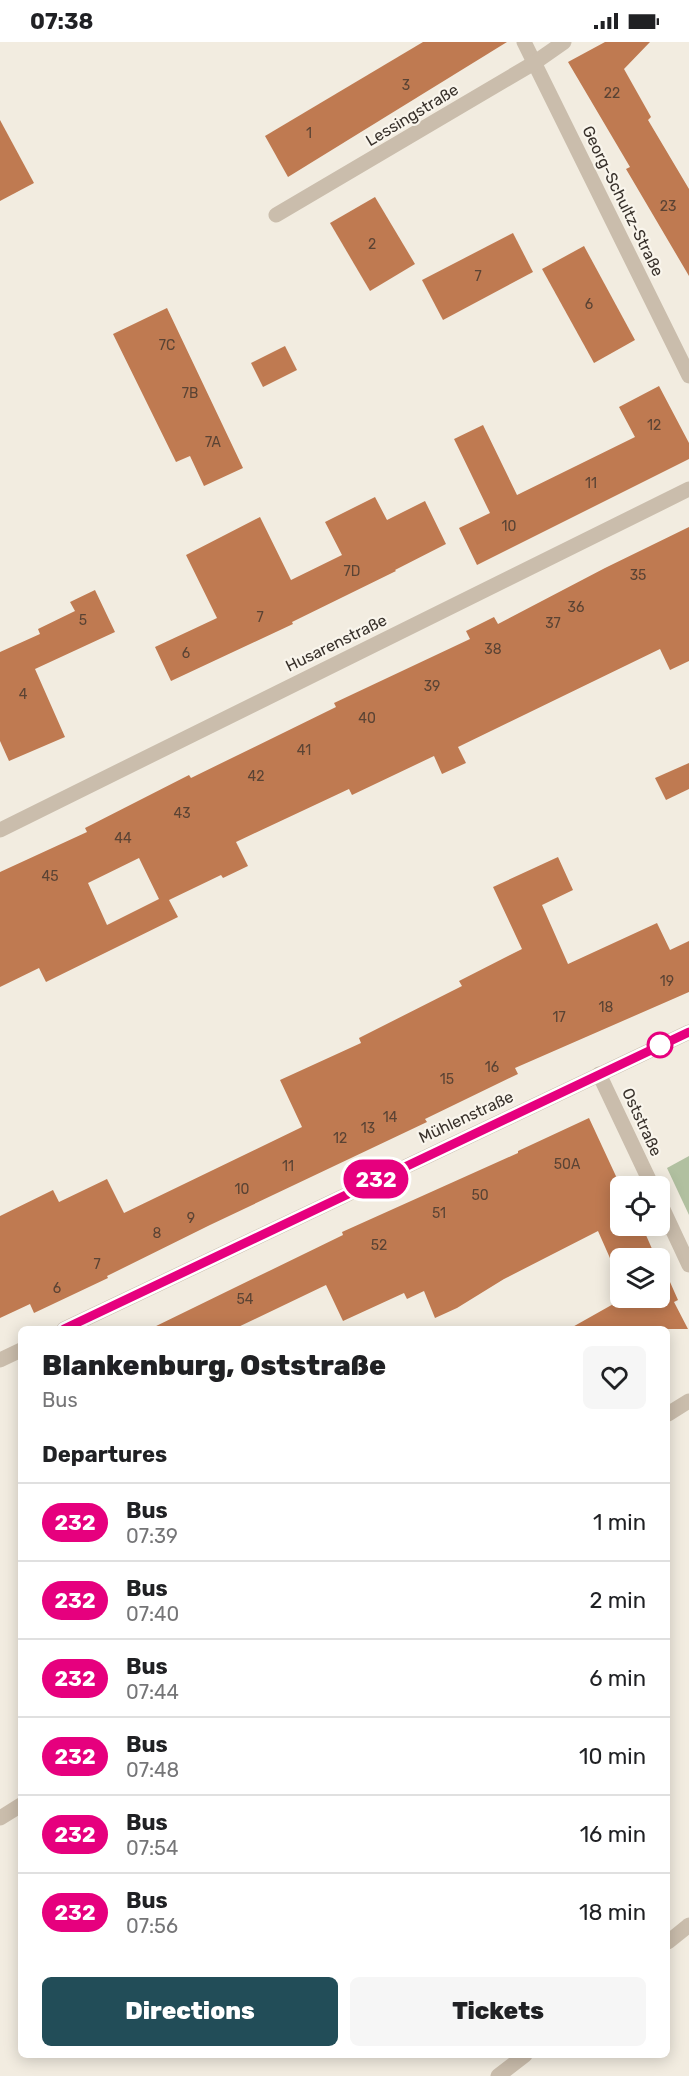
<!DOCTYPE html>
<html lang="en">
<head>
<meta charset="utf-8">
<style>
	:root { --surface:#fff; --page:#f6f6f6; --text:#202124; --muted:#757577; --line:#e0e0e0; --accent:#224d58 }
	body { margin:0; font-family:Rubik,sans-serif; background:var(--page); color:var(--text); height:100vh; display:flex; flex-direction:column; font-size:22px; white-space:nowrap }
	* { box-sizing:border-box; margin:0 }
	p { font-size:20px; color:var(--muted) }
	.icon { flex:none; width:33px; height:33px; fill:none; stroke:currentColor; stroke-width:2; stroke-linecap:round; stroke-linejoin:round }
	.map { position:relative; flex:1; overflow:hidden }
	.drawer { position:absolute; left:18px; top:1284px; width:652px; height:732px; display:flex; flex-direction:column; background:var(--surface); border-radius:9px; box-shadow:0 3px 15px #0003 }
	.drawer>* { flex:none }
	.badge { padding:0 12px; border-radius:20px; font-size:21px; line-height:39px }
	.controls { position:absolute; left:610px; top:1134px; display:grid; gap:12px }
	.controls a { display:grid; place-items:center; width:60px; height:60px; border-radius:9px; background:var(--surface); box-shadow:0 3px 15px #0003; font-size:30px }
	.map>.badge { position:absolute; translate:-50% -50%; box-shadow:0 0 0 3px #fff }
	h2 { padding:0 24px; font-size:22px; line-height:54px }
	.round { display:grid; place-items:center; flex:none; width:63px; height:63px; border-radius:9px; background:var(--page) }
	.head { display:flex; align-items:center; justify-content:space-between; height:102px; padding:0 24px }
	h1 { font-size:28px; font-weight:800; line-height:45px }
	.cta { display:flex; gap:12px; margin-top:auto; padding:12px 24px }
	.cta a { flex:1; height:69px; border-radius:9px; background:var(--accent); color:#fff; font-size:24px; font-weight:800; line-height:69px; text-align:center }
	.cta a+a { background:var(--page); color:var(--text) }
	ul { padding:0; list-style:none }
	li { display:flex; align-items:center; gap:18px; height:78px; padding:0 24px; border-top:2px solid var(--line) }
	li div { flex:1 }
	li b { display:block; font-size:22px }
	li em { font-style:normal }
	li .badge { min-width:66px; font-weight:700; text-align:center }
	.status { display:flex; justify-content:space-between; align-items:center; height:42px; padding:0 30px; background:var(--surface); direction:ltr }
	.status svg { height:16px; fill:currentColor }
	.map>svg:first-child { display:block }
	.green { fill:#b1c0a0 }
	.building { fill:#bf7a51; fill-rule:evenodd }
	.lines { fill:none; stroke-linecap:round; stroke-linejoin:round }
	.minor { stroke:#cabdac; stroke-width:15 }
	.tertiary { stroke:#cabdac; stroke-width:15 }
	.line-casing { stroke:#fff; stroke-width:14 }
	.line { stroke:#e6007e; stroke-width:9 }
	.stop-dot { fill:#fff; stroke:#e6007e; stroke-width:3 }
	.labels { text-anchor:middle; dominant-baseline:central; stroke-width:4.5; stroke-linejoin:round; paint-order:stroke }
	.number-label { font-size:14px; fill:#5a4334 }
	.street-label { font-size:16px; fill:#38312b; stroke:#f9f5ec }
</style>
</head>
<body>
<div class="status"><b>07:38</b><svg viewBox="0 0 49 12"><path d="M0 12V9h3v3zM5 12V6h3v6zM10 12V3h3v9zM15 12V0h3v12zM26 1h20v11H26zM47 4h2v5h-2z"/></svg></div>
<div class="map">
<svg width="689" height="2034" viewBox="0 0 689 2034">
	<rect width="100%" height="100%" fill="#f2ece0"/>
	<polygon class="green" points="689,1114 689,1173 667,1126"/>
	<g class="building">
		<polygon points="423,0 507,0 288,135 265,94"/>
		<polygon points="605,0 650,0 624,27 651,75 648,78 689,147 689,234 626,127 630,125 568,20"/>
		<polygon points="0,78 34,141 0,159"/>
		<polygon points="375,155 415,222 370,249 330,181"/>
		<polygon points="513,191 533,230 443,278 422,238"/>
		<polygon points="584,204 635,298 594,321 542,227"/>
		<polygon points="167,266 243,426 204,444 190,414 176,420 113,292"/>
		<polygon points="285,304 297,328 263,345 251,321"/>
		<polygon points="659,344 689,401 689,417 477,523 459,486 490,471 454,397 483,383 517,453 635,395 619,365"/>
		<polygon points="375,455 387,478 425,459 446,502 395,528 396,529 292,580 293,582 171,639 155,605 217,576 186,513 260,475 291,538 342,513 325,480"/>
		<path d="M 689,485 L 689,619 L 670,628 L 660,607 L 458,705 L 466,721 L 442,732 L 434,714 L 352,753 L 349,747 L 236,800 L 248,824 L 223,836 L 221,833 L 169,858 L 178,875 L 46,940 L 39,926 L 0,945 L 0,830 L 87,790 L 85,786 L 189,733 L 191,736 L 336,665 L 334,661 L 470,597 L 466,589 L 494,575 L 498,582 L 605,526 ZM 139,816 L 159,857 L 107,883 L 88,841 Z"/>
		<polygon points="95,548 115,590 35,627 65,695 9,719 0,699 0,610 40,592 38,587 75,569 70,560"/>
		<polygon points="689,721 689,747 666,758 655,736"/>
		<polygon points="558,815 573,848 542,863 568,922 657,881 670,908 689,899 689,950 515,1026 518,1032 425,1077 427,1080 210,1183 107,1234 108,1236 34,1271 30,1262 0,1276 0,1174 53,1148 59,1160 107,1137 124,1171 302,1085 280,1038 361,1001 359,996 462,944 459,939 522,907 493,845"/>
		<polygon points="589,1076 621,1145 621,1184 642,1184 656,1216 621,1216 621,1241 598,1189 504,1237 457,1266 435,1276 424,1249 407,1257 404,1251 343,1279 326,1243 234,1287 150,1287 343,1193 342,1190 518,1111 518,1109"/>
		<polygon points="662,1222 678,1258 674,1260 688,1287 569,1287 624,1256 660,1256 660,1223"/>
	</g>
	<g class="lines">
		<g class="minor">
			<polyline points="524,0 689,334"/>
			<polyline points="276,173 534,21 564,0"/>
			<polyline points="0,788 689,447"/>
			<polyline points="599,1032 652,1144"/>
			<polyline points="660,1161 689,1223"/>
			<polyline points="668,1372 689,1359"/>
			<polyline points="0,1776 21,1763"/>
			<polyline points="668,1900 689,1883"/>
			<polyline points="498,2034 525,2013"/>
		</g>
		<g class="tertiary">
			<polyline points="64,1287 689,990"/>
			<polyline points="0,1318 21,1308"/>
		</g>
	</g>
	<g class="lines">
		<g class="line-casing">
			<polyline id="line" points="64,1287 689,990"/>
		</g>
		<use href="#line" class="line"/>
	</g>
	<circle class="stop-dot" cx="660" cy="1003" r="12"/>
	<g class="labels">
		<g class="number-label">
			<text x="406" y="43">3</text>
			<text x="612" y="51">22</text>
			<text x="309" y="91">1</text>
			<text x="668" y="164">23</text>
			<text x="372" y="202">2</text>
			<text x="478" y="234">7</text>
			<text x="589" y="262">6</text>
			<text x="167" y="303">7C</text>
			<text x="190" y="351">7B</text>
			<text x="654" y="383">12</text>
			<text x="213" y="400">7A</text>
			<text x="591" y="441">11</text>
			<text x="509" y="484">10</text>
			<text x="352" y="529">7D</text>
			<text x="638" y="533">35</text>
			<text x="576" y="565">36</text>
			<text x="260" y="575">7</text>
			<text x="83" y="578">5</text>
			<text x="553" y="581">37</text>
			<text x="493" y="607">38</text>
			<text x="186" y="611">6</text>
			<text x="432" y="644">39</text>
			<text x="23" y="652">4</text>
			<text x="367" y="676">40</text>
			<text x="304" y="708">41</text>
			<text x="256" y="734">42</text>
			<text x="182" y="771">43</text>
			<text x="123" y="796">44</text>
			<text x="50" y="834">45</text>
			<text x="667" y="939">19</text>
			<text x="606" y="965">18</text>
			<text x="559" y="975">17</text>
			<text x="492" y="1025">16</text>
			<text x="447" y="1037">15</text>
			<text x="390" y="1075">14</text>
			<text x="368" y="1086">13</text>
			<text x="340" y="1096">12</text>
			<text x="567" y="1122">50A</text>
			<text x="288" y="1124">11</text>
			<text x="242" y="1147">10</text>
			<text x="480" y="1153">50</text>
			<text x="439" y="1171">51</text>
			<text x="191" y="1176">9</text>
			<text x="157" y="1191">8</text>
			<text x="379" y="1203">52</text>
			<text x="97" y="1222">7</text>
			<text x="57" y="1246">6</text>
			<text x="245" y="1257">54</text>
		</g>
		<g class="street-label">
			<text transform="translate(412 73) rotate(-31)">Lessingstraße</text>
			<text transform="translate(623 159) rotate(64)">Georg-Schultz-Straße</text>
			<text transform="translate(336 601) rotate(-26)">Husarenstraße</text>
			<text transform="translate(466 1075) rotate(-25)">Mühlenstraße</text>
			<text transform="translate(642 1080) rotate(65)">Oststraße</text>
		</g>
	</g>
</svg>
<div class="controls">
<a><svg class="icon" aria-label="locate" viewBox="0 0 24 24"><circle cx="12" cy="12" r="6"/><path d="M12 2v4M12 18v4M2 12h4M18 12h4"/></svg></a>
<a><svg class="icon" aria-label="layers" viewBox="0 0 24 24"><path d="M12 4l9 5-9 5-9-5zM3 14l9 5 9-5"/></svg></a>
</div>
<b class="badge" style="left:376px;top:1137px;background:#e6007e;color:#fff">232</b>
<section class="drawer">
<div class="head"><div><h1>Blankenburg, Oststraße</h1><p>Bus</p></div><a class="round"><svg class="icon" aria-label="heart" viewBox="0 0 24 24"><path d="M12 20l-8-8c-3-5 5-10 8-4 3-6 11-1 8 4z"/></svg></a></div>
<h2>Departures</h2>
<ul>
<li><span class="badge" style="background:#e6007e;color:#fff">232</span><div><b>Bus</b><p>07:39</p></div><em>1 min</em></li>
<li><span class="badge" style="background:#e6007e;color:#fff">232</span><div><b>Bus</b><p>07:40</p></div><em>2 min</em></li>
<li><span class="badge" style="background:#e6007e;color:#fff">232</span><div><b>Bus</b><p>07:44</p></div><em>6 min</em></li>
<li><span class="badge" style="background:#e6007e;color:#fff">232</span><div><b>Bus</b><p>07:48</p></div><em>10 min</em></li>
<li><span class="badge" style="background:#e6007e;color:#fff">232</span><div><b>Bus</b><p>07:54</p></div><em>16 min</em></li>
<li><span class="badge" style="background:#e6007e;color:#fff">232</span><div><b>Bus</b><p>07:56</p></div><em>18 min</em></li>
</ul>
<div class="cta"><a>Directions</a><a>Tickets</a></div>
</section>
</div>
</body>
</html>
